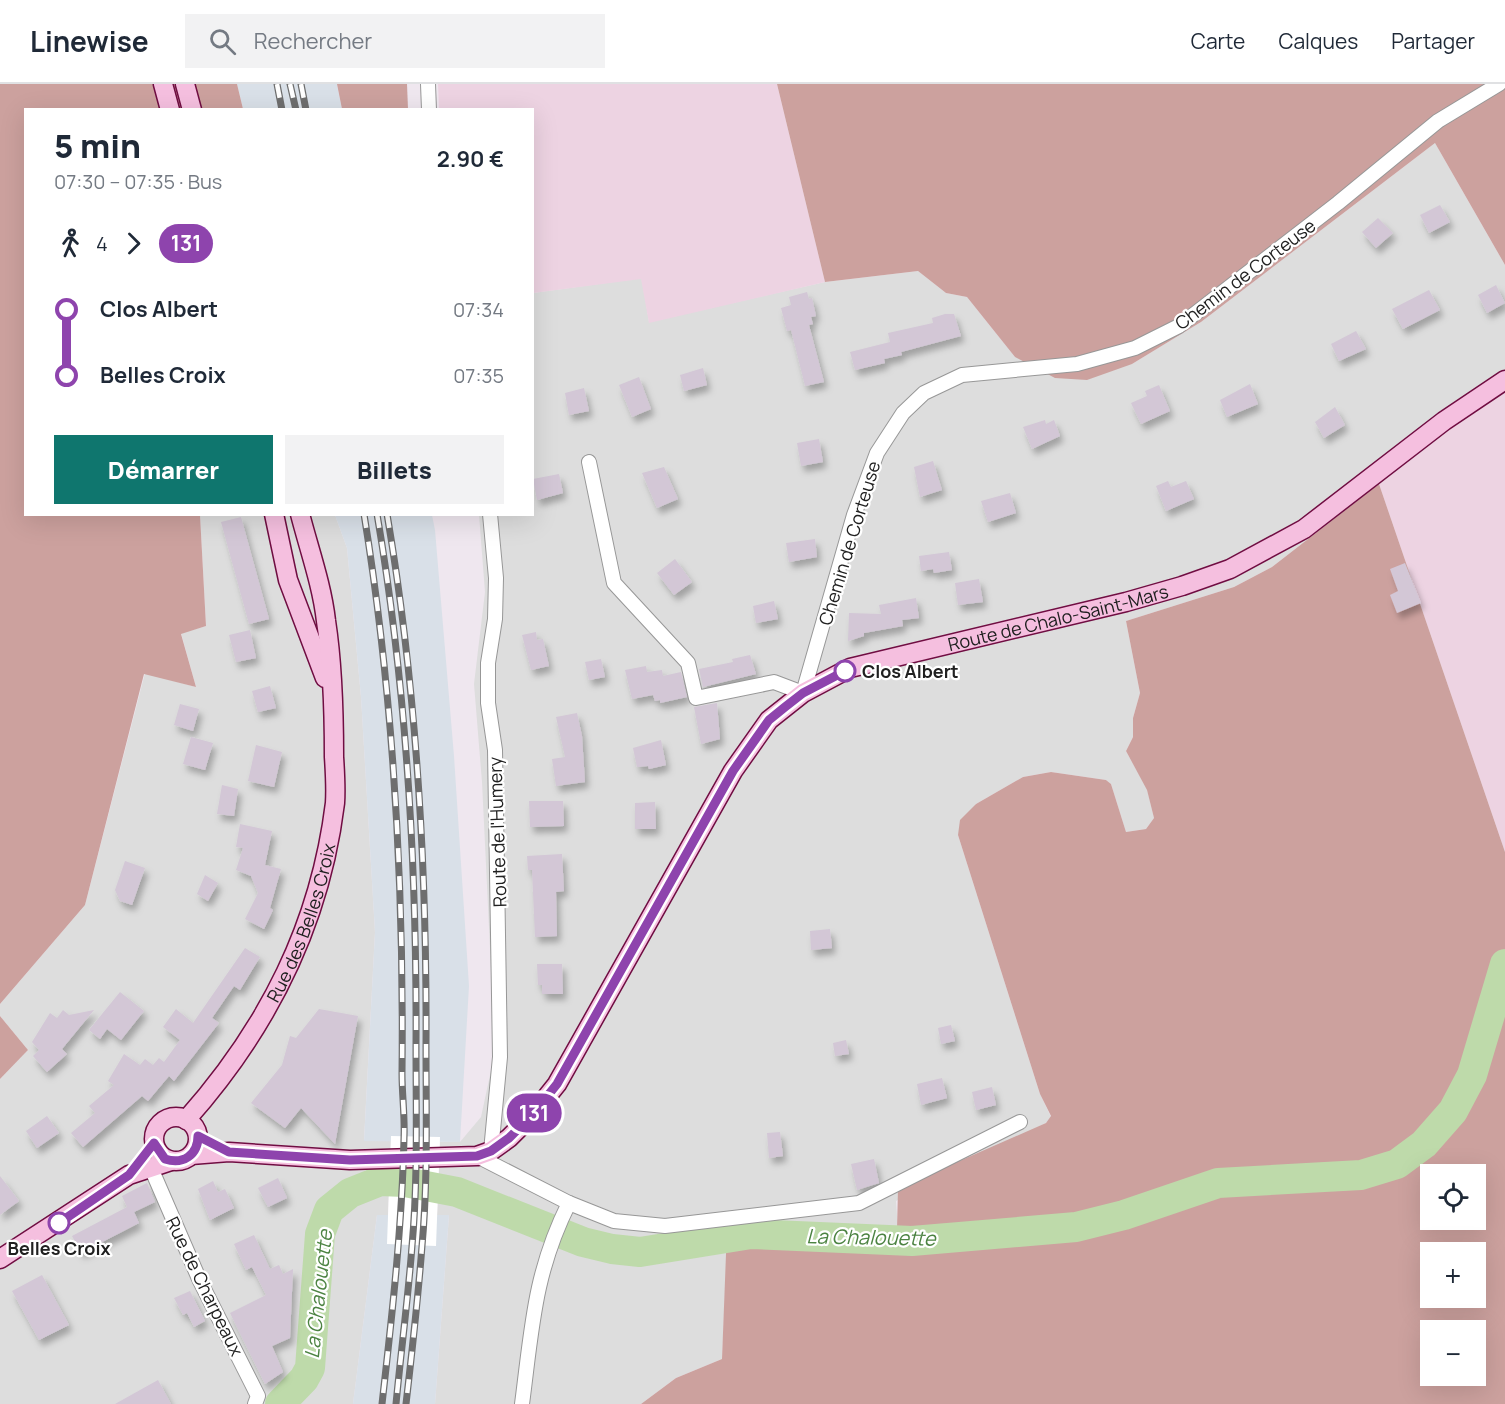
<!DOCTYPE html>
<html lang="fr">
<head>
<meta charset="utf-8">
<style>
	:root { --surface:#fff; --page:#f2f2f3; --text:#1f2937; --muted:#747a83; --line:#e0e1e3; --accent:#0f766e }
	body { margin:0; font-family:Manrope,sans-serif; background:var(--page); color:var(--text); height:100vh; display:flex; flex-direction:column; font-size:22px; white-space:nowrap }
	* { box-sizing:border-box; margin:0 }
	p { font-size:20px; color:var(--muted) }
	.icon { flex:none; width:33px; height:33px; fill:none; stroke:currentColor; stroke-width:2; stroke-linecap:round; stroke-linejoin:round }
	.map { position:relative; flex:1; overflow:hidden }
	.details { position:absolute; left:24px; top:24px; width:510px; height:408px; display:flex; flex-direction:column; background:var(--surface); border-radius:0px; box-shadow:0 6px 24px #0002 }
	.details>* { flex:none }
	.badge { padding:0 12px; border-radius:20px; font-size:21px; line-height:39px }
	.fabs { position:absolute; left:1420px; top:1080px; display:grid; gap:12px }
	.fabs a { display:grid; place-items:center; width:66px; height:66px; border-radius:0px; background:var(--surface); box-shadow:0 6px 24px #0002; font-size:30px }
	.map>.badge { position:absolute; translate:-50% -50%; box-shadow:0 0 0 3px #fff }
	.legs { display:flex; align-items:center; gap:9px; height:66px; padding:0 30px; font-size:20px }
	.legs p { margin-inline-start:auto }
	.head { display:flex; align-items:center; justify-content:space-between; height:102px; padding:0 30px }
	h1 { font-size:33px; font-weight:800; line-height:45px }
	.cta { display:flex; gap:12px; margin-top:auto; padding:12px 30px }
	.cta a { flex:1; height:69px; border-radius:0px; background:var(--accent); color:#fff; font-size:24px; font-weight:800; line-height:69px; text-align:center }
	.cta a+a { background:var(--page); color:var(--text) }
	ul { padding:0 30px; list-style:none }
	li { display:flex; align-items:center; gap:21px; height:66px; font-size:22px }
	li i { display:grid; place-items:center; width:9px; height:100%; margin:0 8px; background:currentColor }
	li i::after { content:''; width:15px; height:15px; margin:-8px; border:4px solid; border-radius:50%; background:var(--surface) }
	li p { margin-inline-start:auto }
	li:first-child i { background:linear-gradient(#0000 50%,currentColor 0) }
	li:last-child i { background:linear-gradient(currentColor 50%,#0000 0) }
	header { display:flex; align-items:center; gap:36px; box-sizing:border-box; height:84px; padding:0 30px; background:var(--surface); border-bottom:2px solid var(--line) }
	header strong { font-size:28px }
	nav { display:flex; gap:33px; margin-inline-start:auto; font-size:21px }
	.search { width:420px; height:54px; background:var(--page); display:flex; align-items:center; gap:15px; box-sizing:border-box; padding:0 21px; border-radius:0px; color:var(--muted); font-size:22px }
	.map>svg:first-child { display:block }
	.residential { fill:#ddd }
	.industrial { fill:#d9e0e8 }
	.farmland { fill:#edd3e2 }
	.forest { fill:#cca19e; fill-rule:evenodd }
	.pier { fill:#fff }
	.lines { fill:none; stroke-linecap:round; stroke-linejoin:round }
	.river { stroke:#bedaaa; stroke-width:30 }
	.building { fill:#d3c7d6; filter:url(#shadow) }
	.minor-casing { stroke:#979797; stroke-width:16 }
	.secondary-casing { stroke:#700d42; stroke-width:21 }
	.minor { stroke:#fff; stroke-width:14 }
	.secondary { stroke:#f5bfdf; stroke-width:18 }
	.rail-casing { stroke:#6e6e6e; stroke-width:7 }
	.rail { stroke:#fff; stroke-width:4.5; stroke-dasharray:14; stroke-linecap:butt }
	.line-1-casing { stroke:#fff; stroke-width:14 }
	.line-1 { stroke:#8e44ad; stroke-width:9 }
	.stop-1-dot { fill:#fff; stroke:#8e44ad; stroke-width:3 }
	.labels { text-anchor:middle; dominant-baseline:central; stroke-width:4.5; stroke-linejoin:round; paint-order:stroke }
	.street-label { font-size:18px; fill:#202020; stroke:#fff }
	.stop-label { font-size:18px; font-weight:bold; fill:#202020; stroke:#fff; text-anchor:start }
	.water-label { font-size:20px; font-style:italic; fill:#4c8342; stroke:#fff }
</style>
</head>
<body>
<header>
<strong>Linewise</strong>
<div class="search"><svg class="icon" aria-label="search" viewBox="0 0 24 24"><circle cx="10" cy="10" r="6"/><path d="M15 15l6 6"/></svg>Rechercher</div>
<nav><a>Carte</a><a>Calques</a><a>Partager</a></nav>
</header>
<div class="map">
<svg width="1505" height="1320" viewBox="0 0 1505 1320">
	<defs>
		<filter id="shadow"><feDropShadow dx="3.5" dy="6" stdDeviation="3" flood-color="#0004"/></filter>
	</defs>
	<rect width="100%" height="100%" fill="#efe7ef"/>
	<g class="residential">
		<polygon points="1435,59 1505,181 1505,303 1272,483 1234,503 1126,537 1140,609 1133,634 1133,653 1126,667 1147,705 1154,734 1146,745 1126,748 1111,700 1106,696 1051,688 1023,693 976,720 958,751 1040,1010 1051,1033 1046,1039 896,1117 898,1145 788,1141 728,1144 722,1275 676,1294 641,1320 435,1320 449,1131 437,1131 440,1058 460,1058 481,1033 495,968 482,698 474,600 485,508 479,431 532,430 533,209 642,194 649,238 825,198 918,187 946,209 967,213 1015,273 1132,280 1201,238"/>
		<polygon points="200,431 335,431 347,464 361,613 375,848 364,1056 391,1057 388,1131 377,1131 353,1320 0,1320 0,995 28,966 0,932 0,920 85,821 145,589 196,603 181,549 206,542"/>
	</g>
	<g class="industrial">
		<polygon points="237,0 337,0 342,25 243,25"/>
		<polygon points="335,431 432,431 435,446 454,672 469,902 460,1058 364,1057 375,848 361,613 347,464"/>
		<polygon points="377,1131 449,1131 435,1320 353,1320"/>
	</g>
	<g class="farmland">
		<polygon points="438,0 777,0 825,198 649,239 641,195 533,209 532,26 439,25"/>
		<polygon points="1505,303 1505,768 1379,400"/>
	</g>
	<g class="forest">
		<polygon points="0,0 237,0 243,25 26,26 26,430 200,431 206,542 181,550 196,603 144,590 85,821 0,920"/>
		<polygon points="337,0 407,0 408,25 342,25"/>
		<polygon points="777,0 1505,0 1505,181 1435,59 1201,238 1132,280 1087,296 1055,294 1015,273 967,213 946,209 918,187 825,198"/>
		<path d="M 1379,400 L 1505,768 L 1505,1320 L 641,1320 L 676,1294 L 722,1275 L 727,1144 L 788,1141 L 897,1145 L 898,1104 L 1046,1039 L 1051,1032 L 1040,1010 L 958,751 L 960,736 L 976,720 L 1023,693 L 1051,688 L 1106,696 L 1111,700 L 1126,748 L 1146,745 L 1154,734 L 1147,706 L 1126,667 L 1133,653 L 1133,634 L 1140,609 L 1126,537 L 1234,503 L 1272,483 ZM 1431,1090 L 1476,1090 L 1476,1136 L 1431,1136 ZM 1431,1168 L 1476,1168 L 1476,1214 L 1431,1214 ZM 1431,1246 L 1476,1246 L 1476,1292 L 1431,1292 Z"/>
		<polygon points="0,932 28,966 0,995"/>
	</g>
	<polygon class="pier" points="391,1052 440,1053 436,1162 387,1160"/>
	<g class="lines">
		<polyline class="river" points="280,1320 304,1295 310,1284 320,1150 329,1126 350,1109 380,1097 405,1098 457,1108 583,1158 612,1165 640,1168 751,1150 912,1157 1076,1143 1124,1131 1218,1099 1361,1091 1397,1080 1424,1060 1453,1027 1472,991 1505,880"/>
	</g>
	<g class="building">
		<polygon points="1440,121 1450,138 1429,149 1420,131"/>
		<polygon points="1378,134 1393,149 1376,164 1362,148"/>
		<polygon points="1496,201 1505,219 1487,229 1478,211"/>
		<polygon points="1429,206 1440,226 1403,245 1392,225"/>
		<polygon points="807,208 809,215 812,214 816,232 811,233 813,240 809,241 824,298 805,302 791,246 787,247 781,224 791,221 789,213"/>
		<polygon points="945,230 954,230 961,252 901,268 902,271 884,275 885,279 855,286 850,268 890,258 888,249 933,239 932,234"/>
		<polygon points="1356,247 1366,265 1339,277 1331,260"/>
		<polygon points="703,284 707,301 684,307 680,291"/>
		<polygon points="639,293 651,325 632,333 619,301"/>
		<polygon points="1250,300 1258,320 1227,333 1220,316"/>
		<polygon points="1159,301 1170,327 1141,340 1131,319 1147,312 1145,307"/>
		<polygon points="584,304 589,327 569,331 565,309"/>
		<polygon points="1335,323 1345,341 1324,354 1315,338"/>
		<polygon points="1045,336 1046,340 1054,336 1060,352 1032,365 1023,343"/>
		<polygon points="819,355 823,378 801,382 797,359"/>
		<polygon points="933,377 942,406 920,413 914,383"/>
		<polygon points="664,383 678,415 657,424 642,389"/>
		<polygon points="559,390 563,409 537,416 533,395"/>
		<polygon points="1168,397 1171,403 1186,397 1194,415 1166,427 1156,402"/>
		<polygon points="1010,409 1016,429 988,438 981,417"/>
		<polygon points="241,433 269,535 249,540 221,438"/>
		<polygon points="815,455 817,473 789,478 786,459"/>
		<polygon points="949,468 952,486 934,489 933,485 921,487 919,472"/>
		<polygon points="675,475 692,498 674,511 657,489"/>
		<polygon points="1405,479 1421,519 1397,529 1390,511 1398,507 1390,485"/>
		<polygon points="979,495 983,518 958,521 955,499"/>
		<polygon points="916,514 919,534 902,536 903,542 864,549 864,552 848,557 849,529 881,530 879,521"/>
		<polygon points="774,517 778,535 756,539 753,522"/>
		<polygon points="250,546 256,574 236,578 229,551"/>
		<polygon points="536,548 537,556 543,555 549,582 531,586 522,551"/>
		<polygon points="750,571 756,590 703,603 699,585 733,578 732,575"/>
		<polygon points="601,575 605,593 589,596 585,578"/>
		<polygon points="646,582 647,588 662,586 663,592 681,588 687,613 660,619 660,616 655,617 653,611 632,615 625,586"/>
		<polygon points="270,602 276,624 258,628 252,607"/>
		<polygon points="717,619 720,655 701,660 694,623"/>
		<polygon points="180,620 199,625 193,647 174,641"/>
		<polygon points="577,629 582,652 585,698 556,702 552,675 565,673 556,633"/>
		<polygon points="191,653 213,659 205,686 183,680"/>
		<polygon points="661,656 666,681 649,685 648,682 637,683 633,664"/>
		<polygon points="256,661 282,668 274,703 248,697"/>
		<polygon points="222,701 238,705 234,732 217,730"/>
		<polygon points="529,717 563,717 564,742 530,743"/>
		<polygon points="655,718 656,745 635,745 635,719"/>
		<polygon points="240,740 272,747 265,781 281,785 270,824 273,826 264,845 245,835 258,809 251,792 236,786 243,764 236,763"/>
		<polygon points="562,770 564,807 556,808 557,852 535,853 532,786 528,786 527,772"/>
		<polygon points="125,777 145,784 132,821 120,817 115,806"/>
		<polygon points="205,791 218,799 208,817 197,810"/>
		<polygon points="830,845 832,864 811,866 810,847"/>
		<polygon points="245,864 260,873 240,906 234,902 212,934 219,939 174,997 169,992 148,1017 142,1012 83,1063 71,1049 95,1029 89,1022 114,1001 108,997 124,970 140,981 145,975 153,981 159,974 164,978 180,956 163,943 176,925 193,939"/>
		<polygon points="537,880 562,880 563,910 542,910 542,901 538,901"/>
		<polygon points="120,908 144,927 121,956 107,945 100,955 89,946"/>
		<polygon points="319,925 358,932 335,1060 301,1024 285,1044 251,1019 282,981 290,952 296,954"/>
		<polygon points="63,926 69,931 94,926 62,965 67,970 47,988 33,972 39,966 32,958 50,929 57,934"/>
		<polygon points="951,941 955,957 941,960 938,944"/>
		<polygon points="846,956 849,970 835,972 833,959"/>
		<polygon points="942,994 947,1014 921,1021 917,1000"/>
		<polygon points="992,1003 996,1021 976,1026 972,1008"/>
		<polygon points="47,1032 59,1049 37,1064 26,1047"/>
		<polygon points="780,1048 783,1072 769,1074 767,1049"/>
		<polygon points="874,1075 879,1099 857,1106 851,1080"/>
		<polygon points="0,1092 19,1117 0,1131"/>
		<polygon points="278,1094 287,1114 268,1123 258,1104"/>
		<polygon points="213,1097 218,1108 225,1105 234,1124 210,1136 198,1105"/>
		<polygon points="147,1099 155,1118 134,1128 139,1139 81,1169 72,1152 127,1123 122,1112"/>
		<polygon points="254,1151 270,1185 279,1181 283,1190 293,1185 290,1254 272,1262 283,1288 265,1300 230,1229 266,1211 252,1183 246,1186 234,1160"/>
		<polygon points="42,1191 69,1241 39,1256 12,1207"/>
		<polygon points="190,1207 205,1237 194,1243 187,1229 183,1231 174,1214"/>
		<polygon points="158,1296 171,1320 115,1320"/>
	</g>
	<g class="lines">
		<g class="minor-casing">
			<g id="minor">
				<polyline points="428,0 429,26"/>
				<polyline points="589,378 614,499 688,579 696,614 774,598 803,609 854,431 877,369 903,329 924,309 962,291 1077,280 1135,264 1179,242 1338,119 1438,37 1499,0"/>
				<polyline points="490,430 496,494 495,535 488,579 488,619 495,666 500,973 491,1067"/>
				<polyline points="477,1072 569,1119 614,1137 665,1142 859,1119 1020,1038"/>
				<polyline points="151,1084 200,1197 258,1312 255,1320"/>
				<path d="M 522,1320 C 532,1244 534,1189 569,1119"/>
			</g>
		</g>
		<g class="secondary-casing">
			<g id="secondary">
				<polyline points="163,0 170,26"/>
				<polyline points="185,0 192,26"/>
				<polyline points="274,430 288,496 325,594"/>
				<circle cx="176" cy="1055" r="22"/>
				<path id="s1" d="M 186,1036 C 268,944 320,841 335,719 C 336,704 335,688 334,673 C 334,628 333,582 326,537 C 322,501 309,465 300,430"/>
				<path id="s2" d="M 191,1071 L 229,1068 L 350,1076 L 477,1072 L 491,1067 L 509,1054 L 533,1030 L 557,1000 L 733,687 L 769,636 L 803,609 L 850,584 L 1126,518 L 1182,502 L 1230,485 L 1304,445 L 1444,337 L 1505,296"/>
				<polyline points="0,1175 129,1091 171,1077"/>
			</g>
		</g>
		<use href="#minor" class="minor"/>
		<use href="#secondary" class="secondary"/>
		<g class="rail-casing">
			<g id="rail">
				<polyline points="277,0 282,26"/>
				<polyline points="290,0 296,26"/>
				<polyline points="301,0 306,26"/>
				<path d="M 364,430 C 394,615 404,803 402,990 C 402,1011 405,1033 404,1054 C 402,1143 392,1232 382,1320"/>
				<path d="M 377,430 C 407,606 417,785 416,963 C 416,1029 418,1096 412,1162 C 408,1215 401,1267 396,1320"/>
				<path d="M 387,430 C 417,606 427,785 426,963 C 426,1029 428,1096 422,1162 C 418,1215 412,1268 406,1320"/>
			</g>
		</g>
		<use href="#rail" class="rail"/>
	</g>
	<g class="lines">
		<g class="line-1-casing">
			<path id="line-1" d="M 59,1139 L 129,1091 L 154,1059 L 165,1075 C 183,1081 198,1071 198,1052 L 229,1068 L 350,1076 L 477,1072 L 491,1067 L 509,1054 L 533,1030 L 557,1000 L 733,687 L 769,636 L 785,623 L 803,609 L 845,587"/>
		</g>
		<use href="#line-1" class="line-1"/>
	</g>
	<g class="stop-1-dot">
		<circle cx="845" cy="587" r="10"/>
		<circle cx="59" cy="1139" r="10"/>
	</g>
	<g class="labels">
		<g class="street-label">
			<text transform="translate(1245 190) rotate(-37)">Chemin de Corteuse</text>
			<text transform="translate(849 459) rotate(-73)">Chemin de Corteuse</text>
			<text stroke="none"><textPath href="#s2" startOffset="1128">Route de Chalo-Saint-Mars</textPath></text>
			<text transform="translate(497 748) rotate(-92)">Route de l'Humery</text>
			<text stroke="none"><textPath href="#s1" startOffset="231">Rue des Belles Croix</textPath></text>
			<text transform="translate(205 1202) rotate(64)">Rue de Charpeaux</text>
		</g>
		<g class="stop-label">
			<text x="862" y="587">Clos Albert</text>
			<text x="59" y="1164" text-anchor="middle">Belles Croix</text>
		</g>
		<g class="water-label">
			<text transform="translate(871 1153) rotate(1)">La Chalouette</text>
			<text transform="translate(318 1210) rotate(-84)">La Chalouette</text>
		</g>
	</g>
</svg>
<div class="fabs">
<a><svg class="icon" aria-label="locate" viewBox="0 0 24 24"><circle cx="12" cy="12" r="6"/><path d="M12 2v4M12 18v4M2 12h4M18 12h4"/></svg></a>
<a>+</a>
<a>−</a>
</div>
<b class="badge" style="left:534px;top:1029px;background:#8e44ad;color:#fff">131</b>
<section class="details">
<div class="head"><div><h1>5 min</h1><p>07:30 – 07:35 · Bus</p></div><b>2.90 €</b></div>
<div class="legs"><svg class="icon" aria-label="walk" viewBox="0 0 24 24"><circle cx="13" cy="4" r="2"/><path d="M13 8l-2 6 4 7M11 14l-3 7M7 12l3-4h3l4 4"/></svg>4<svg class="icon" aria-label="forward" viewBox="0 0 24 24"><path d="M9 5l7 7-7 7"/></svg><b class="badge" style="background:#8e44ad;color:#fff">131</b></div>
<ul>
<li><i style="color:#8e44ad"></i><b>Clos Albert</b><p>07:34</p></li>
<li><i style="color:#8e44ad"></i><b>Belles Croix</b><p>07:35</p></li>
</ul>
<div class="cta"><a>Démarrer</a><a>Billets</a></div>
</section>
</div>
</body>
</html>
